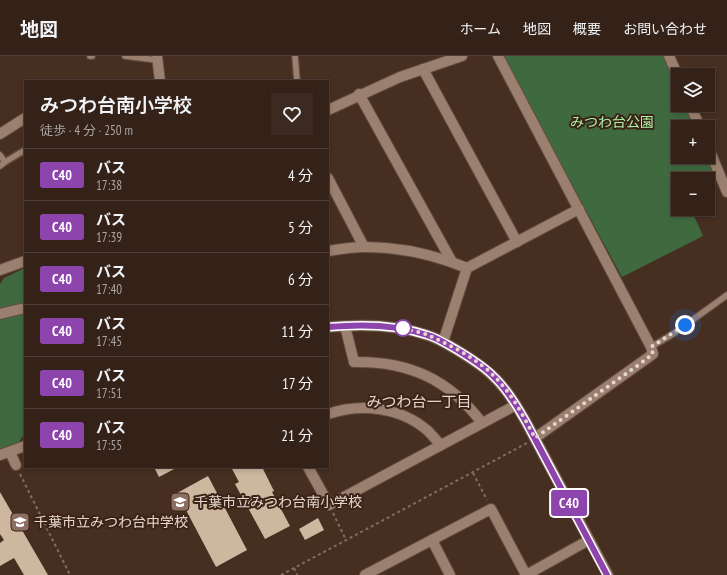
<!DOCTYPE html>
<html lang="ja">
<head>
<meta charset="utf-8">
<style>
	:root { --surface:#342219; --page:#3c2a22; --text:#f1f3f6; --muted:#a9a4a2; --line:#4e3f38 }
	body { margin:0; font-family:"PT Sans Narrow","Noto Sans JP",sans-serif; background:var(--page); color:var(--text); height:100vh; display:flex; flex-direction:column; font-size:15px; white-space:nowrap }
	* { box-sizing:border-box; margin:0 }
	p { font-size:13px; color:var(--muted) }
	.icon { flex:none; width:22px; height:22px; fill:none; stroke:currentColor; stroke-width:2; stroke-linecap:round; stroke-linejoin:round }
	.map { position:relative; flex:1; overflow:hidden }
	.panel { position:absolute; left:24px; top:24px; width:305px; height:388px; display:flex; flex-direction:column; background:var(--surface); border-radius:0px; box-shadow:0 2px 6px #0003,0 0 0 1px var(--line) }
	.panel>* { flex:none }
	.badge { padding:0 8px; border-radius:3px; font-size:14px; line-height:26px }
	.tools { position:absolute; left:671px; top:12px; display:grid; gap:8px }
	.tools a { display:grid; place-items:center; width:44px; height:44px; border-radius:0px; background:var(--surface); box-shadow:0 2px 6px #0003,0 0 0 1px var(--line); font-size:20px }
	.you { position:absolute; width:20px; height:20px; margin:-10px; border:3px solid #fff; border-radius:50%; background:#1a73e8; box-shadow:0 0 0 6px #1a73e833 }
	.map>.badge { position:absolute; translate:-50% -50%; box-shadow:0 0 0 2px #fff }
	.round { display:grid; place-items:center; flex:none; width:42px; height:42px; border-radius:0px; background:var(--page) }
	.overview { display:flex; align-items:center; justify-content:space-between; height:68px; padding:0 16px }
	h1 { font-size:19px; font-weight:600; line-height:30px }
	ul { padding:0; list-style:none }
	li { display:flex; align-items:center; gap:12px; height:52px; padding:0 16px; border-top:1px solid var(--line) }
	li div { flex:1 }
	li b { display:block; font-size:15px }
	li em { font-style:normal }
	li .badge { min-width:44px; font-weight:700; text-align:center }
	header { display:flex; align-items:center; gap:24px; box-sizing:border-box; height:56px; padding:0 20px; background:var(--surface); border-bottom:1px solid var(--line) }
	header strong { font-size:19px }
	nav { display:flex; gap:22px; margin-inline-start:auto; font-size:14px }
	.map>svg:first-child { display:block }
	.green { fill:#3f6a40 }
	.building { fill:#ceb79f }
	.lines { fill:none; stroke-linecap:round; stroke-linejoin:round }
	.service-casing { stroke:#604c40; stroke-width:8 }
	.minor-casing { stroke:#604c40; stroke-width:12 }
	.tertiary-casing { stroke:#604c40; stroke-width:12 }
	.path { stroke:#816d61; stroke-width:2; stroke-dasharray:3 3; stroke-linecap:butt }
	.service { stroke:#9b7f6f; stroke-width:5.5 }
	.minor { stroke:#9b7f6f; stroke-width:10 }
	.tertiary { stroke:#9b7f6f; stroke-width:10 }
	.line-casing { stroke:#fff; stroke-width:9 }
	.line { stroke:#8e44ad; stroke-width:6 }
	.walk { stroke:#e6d7ce; stroke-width:4; stroke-dasharray:0 7.2 }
	.stop-dot { fill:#fff; stroke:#8e44ad; stroke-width:2 }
	.labels { text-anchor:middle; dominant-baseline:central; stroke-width:4; stroke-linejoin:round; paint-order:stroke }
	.park-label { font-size:14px; fill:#a9f1a8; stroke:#3b2417 }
	.poi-label { font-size:14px; fill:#e6d7ce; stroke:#3b2417; text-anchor:start }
	.neighbourhood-label { font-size:15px; fill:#e6d7ce; stroke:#3b2417 }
</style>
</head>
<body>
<header>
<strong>地図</strong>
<nav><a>ホーム</a><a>地図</a><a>概要</a><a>お問い合わせ</a></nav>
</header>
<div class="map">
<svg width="727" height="519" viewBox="0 0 727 519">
	<rect width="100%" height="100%" fill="#462e21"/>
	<g class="green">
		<polygon points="502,0 666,0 678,28 678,49 687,49 696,71 678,71 678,101 708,101 716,117 703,123 678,123 678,153 691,153 703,180 622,221"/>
		<polygon points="25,212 25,377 17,389 0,395 0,228 4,222"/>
	</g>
	<g class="building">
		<polygon points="154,411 178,411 159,421"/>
		<polygon points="231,411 262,411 274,435 272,436 290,470 265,483 235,428 239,426"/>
		<polygon points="208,420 247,494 216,511 177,437"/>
		<polygon points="0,436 48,519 24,519 14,502 0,510 0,487 4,484 0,478"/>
		<polygon points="318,462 324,474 305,484 299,473"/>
	</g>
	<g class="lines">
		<g class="service-casing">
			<g id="service">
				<polyline points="90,0 92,0"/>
				<polyline points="125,0 157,4"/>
				<polyline points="295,0 297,25"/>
				<polyline points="0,99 5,106 25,94"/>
				<polyline points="0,110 5,106"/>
				<polyline points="651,291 673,278 727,239"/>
			</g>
		</g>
		<g class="minor-casing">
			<g id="minor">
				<polyline points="498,0 651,291 653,298 535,382"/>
				<polyline points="669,0 678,20"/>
				<polyline points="423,13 517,186"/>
				<polyline points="359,38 452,206"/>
				<polyline points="690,49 700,71"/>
				<polyline points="328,54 400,21 462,0"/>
				<polyline points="0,78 25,62"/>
				<polyline points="708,91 727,136"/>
				<polyline points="328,122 364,191"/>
				<path d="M 328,195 C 340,193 353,191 365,191 C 399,191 435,199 467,212"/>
				<polyline points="0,214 25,205"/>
				<polyline points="0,258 25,252"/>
				<path d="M 345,270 L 354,306 C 408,305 449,323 482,367"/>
				<polyline points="443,286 467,212 579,153"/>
				<path d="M 328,358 C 361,347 401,351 428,375 C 432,379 436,384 441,389"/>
				<polyline points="10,396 16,409"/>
				<polyline points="308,411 329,449 516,349"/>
				<polyline points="432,484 450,519"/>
				<polyline points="365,519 491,453 526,519"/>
				<polyline points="526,519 589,484"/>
			</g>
		</g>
		<g class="tertiary-casing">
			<g id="tertiary">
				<polyline points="157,0 160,25"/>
				<path d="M 328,271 C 361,268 395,268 427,279 C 438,282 448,289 457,294 C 470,302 483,310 494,321 C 507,333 517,350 526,366 L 608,519"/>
				<polyline points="0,399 25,390"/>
			</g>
		</g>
		<g class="path">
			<polyline points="473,417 487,444"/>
			<polyline points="20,418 70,519"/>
			<polyline points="333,457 346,484"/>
			<polyline points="294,512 297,519"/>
			<polyline points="281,519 527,387"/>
		</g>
		<use href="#service" class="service"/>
		<use href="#minor" class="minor"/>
		<use href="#tertiary" class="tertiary"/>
	</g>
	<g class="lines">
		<g class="line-casing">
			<path id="line" d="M 328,271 C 361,268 395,268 427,279 C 438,282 448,289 457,294 C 470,302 484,310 494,321 C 507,333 517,350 526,366 L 607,519"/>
		</g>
		<use href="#line" class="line"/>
		<path class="walk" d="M 403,272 L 400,272 C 410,274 421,276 430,280 C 452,290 478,303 495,321 C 512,338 524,361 535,382 L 637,310 L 653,298 L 651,291 L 685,269"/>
	</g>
	<defs>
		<g id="school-square" transform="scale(1)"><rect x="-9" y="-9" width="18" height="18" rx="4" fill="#8d6e63" stroke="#3b2417"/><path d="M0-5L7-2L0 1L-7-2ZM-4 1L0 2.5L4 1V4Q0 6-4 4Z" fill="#fff"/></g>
	</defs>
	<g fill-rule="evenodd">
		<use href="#school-square" x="180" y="446"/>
		<use href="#school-square" x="20" y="466"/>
	</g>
	<circle class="stop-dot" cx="403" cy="272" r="8"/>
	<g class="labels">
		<g class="park-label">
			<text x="612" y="66">みつわ台公園</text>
		</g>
		<g class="poi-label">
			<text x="194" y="446">千葉市立みつわ台南小学校</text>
			<text x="34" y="466">千葉市立みつわ台中学校</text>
		</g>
		<g class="neighbourhood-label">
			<text x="419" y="345">みつわ台一丁目</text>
		</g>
	</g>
</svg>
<div class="tools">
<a><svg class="icon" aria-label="layers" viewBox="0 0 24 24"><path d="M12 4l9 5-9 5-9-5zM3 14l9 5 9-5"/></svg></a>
<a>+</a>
<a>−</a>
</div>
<div class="you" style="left:685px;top:269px"></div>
<b class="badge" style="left:569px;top:447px;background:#8e44ad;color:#fff">C40</b>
<section class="panel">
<div class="overview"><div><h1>みつわ台南小学校</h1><p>徒歩 · 4 分 · 250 m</p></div><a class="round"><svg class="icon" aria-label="heart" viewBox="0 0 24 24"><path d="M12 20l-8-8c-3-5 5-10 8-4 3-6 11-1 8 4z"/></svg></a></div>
<ul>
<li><span class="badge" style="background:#8e44ad;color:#fff">C40</span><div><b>バス</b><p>17:38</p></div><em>4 分</em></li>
<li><span class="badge" style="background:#8e44ad;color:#fff">C40</span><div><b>バス</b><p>17:39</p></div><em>5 分</em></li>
<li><span class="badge" style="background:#8e44ad;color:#fff">C40</span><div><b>バス</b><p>17:40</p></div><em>6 分</em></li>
<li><span class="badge" style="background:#8e44ad;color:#fff">C40</span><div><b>バス</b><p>17:45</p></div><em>11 分</em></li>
<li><span class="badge" style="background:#8e44ad;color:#fff">C40</span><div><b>バス</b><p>17:51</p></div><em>17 分</em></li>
<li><span class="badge" style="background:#8e44ad;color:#fff">C40</span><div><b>バス</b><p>17:55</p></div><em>21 分</em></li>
</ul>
</section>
</div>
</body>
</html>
